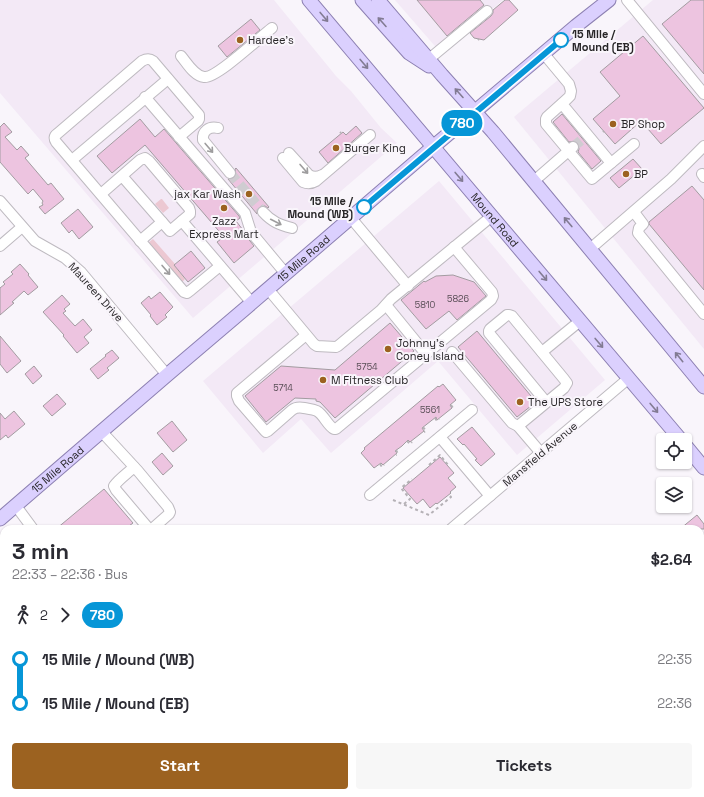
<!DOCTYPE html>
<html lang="en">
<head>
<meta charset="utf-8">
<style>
	:root { --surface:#fff; --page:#f7f7f7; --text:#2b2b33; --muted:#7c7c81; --accent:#9c6220 }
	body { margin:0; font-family:"Space Grotesk",sans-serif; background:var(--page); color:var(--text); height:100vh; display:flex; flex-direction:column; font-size:15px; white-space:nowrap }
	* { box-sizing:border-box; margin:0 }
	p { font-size:13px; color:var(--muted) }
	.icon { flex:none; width:22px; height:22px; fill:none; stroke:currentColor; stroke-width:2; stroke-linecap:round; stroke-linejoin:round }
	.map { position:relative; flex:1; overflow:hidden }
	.side { position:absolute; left:0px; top:525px; width:704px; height:272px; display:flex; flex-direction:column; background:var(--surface); border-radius:12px 12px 0 0; box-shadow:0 1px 3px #0004 }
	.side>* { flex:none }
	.badge { padding:0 8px; border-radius:13px; font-size:14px; line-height:26px }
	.tools { position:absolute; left:656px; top:433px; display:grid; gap:8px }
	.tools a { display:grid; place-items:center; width:36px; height:36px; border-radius:4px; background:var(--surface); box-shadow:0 1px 3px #0004; font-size:20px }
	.map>.badge { position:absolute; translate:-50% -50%; box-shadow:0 0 0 2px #fff }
	.legs { display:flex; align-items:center; gap:6px; height:44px; padding:0 12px; font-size:13px }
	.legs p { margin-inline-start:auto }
	.summary { display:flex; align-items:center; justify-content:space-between; height:68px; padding:0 12px }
	h1 { font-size:22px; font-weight:800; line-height:30px }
	.button { display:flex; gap:8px; margin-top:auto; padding:8px 12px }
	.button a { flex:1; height:46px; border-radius:4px; background:var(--accent); color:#fff; font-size:16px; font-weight:800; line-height:46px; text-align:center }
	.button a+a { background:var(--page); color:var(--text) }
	ul { padding:0 12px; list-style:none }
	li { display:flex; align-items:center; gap:14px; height:44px; font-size:15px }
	li i { display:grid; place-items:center; width:6px; height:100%; margin:0 5px; background:currentColor }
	li i::after { content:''; width:10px; height:10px; margin:-5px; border:3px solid; border-radius:50%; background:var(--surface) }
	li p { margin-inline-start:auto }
	li:first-child i { background:linear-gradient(#0000 50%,currentColor 0) }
	li:last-child i { background:linear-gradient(currentColor 50%,#0000 0) }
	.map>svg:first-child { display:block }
	.built { fill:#f3e9f6 }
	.green { fill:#ecc8d2 }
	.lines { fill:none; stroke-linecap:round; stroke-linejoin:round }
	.stream { stroke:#8a91af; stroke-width:3 }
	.building { fill:#edc4e0; stroke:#a39ca1 }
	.minor-tunnel { stroke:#cfccd1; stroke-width:10; stroke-dasharray:10 5; stroke-linecap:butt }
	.minor-casing { stroke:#bebac0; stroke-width:12 }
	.major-casing { stroke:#8d80b2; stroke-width:15 }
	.path { stroke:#b5b1b6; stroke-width:2; stroke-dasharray:3 3; stroke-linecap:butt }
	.minor { stroke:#fff; stroke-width:10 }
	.major { stroke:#dbd0fe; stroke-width:13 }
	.oneway { stroke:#827b93 }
	.oneway2 { stroke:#9e9d9e }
	.line-1-casing { stroke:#fff; stroke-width:9 }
	.line-1 { stroke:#0696d7; stroke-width:6 }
	.poi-dot { fill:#9c6220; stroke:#f9f5fb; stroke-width:1.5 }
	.stop-1-dot { fill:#fff; stroke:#0696d7; stroke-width:2 }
	.labels { text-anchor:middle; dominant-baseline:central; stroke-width:4; stroke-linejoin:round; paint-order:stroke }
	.number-label { font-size:9px; fill:#594e56 }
	.stop-label { font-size:11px; font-weight:bold; fill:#282628; stroke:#f9f5fb; text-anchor:start }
	.poi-label { font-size:11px; fill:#282628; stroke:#f9f5fb; text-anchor:start }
	.street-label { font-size:11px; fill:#282628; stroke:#f9f5fb }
</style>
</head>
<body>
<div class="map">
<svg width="704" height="797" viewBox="0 0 704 797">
	<rect width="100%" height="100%" fill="#f9f5fb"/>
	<g class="built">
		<polygon points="0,0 274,0 336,76 351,91 381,128 397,143 193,318 0,93"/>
		<polygon points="395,0 503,0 441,53"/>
		<polygon points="653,0 704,0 704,349 514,117"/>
		<polygon points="439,181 605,380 517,455 438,361 331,453 301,419 263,453 203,381"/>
	</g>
	<g class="green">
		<polygon points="161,199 162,199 169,208 163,213 155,204"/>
		<polygon points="153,239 175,264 174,265 185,279 182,282 148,243"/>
	</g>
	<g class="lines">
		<g class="stream">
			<polyline points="0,602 4,603"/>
			<polyline points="264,793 267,797"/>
		</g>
	</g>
	<g class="building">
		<polygon points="417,0 480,0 484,5 447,36"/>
		<polygon points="505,0 509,0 518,10 484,40 474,38 470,33 491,16 493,13 493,10"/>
		<polygon points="691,0 704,0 704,74 662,24"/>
		<polygon points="251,19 260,30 227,57 218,46"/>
		<polygon points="643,36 704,108 661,144 641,121 615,144 593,119 620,96 600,72"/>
		<polygon points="562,114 601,161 592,169 578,152 579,149 578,143 575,141 569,142 553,122"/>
		<polygon points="140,119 155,137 164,129 239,216 240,218 236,221 243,230 246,236 254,246 234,263 217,242 224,237 145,145 112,173 97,156"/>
		<polygon points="4,123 12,132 5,137 17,150 21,146 29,155 25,158 48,185 51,183 64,199 45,214 39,207 43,205 42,203 43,201 33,189 28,194 0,162 0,127"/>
		<polygon points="356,126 362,133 328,163 319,152 343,132 346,135"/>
		<polygon points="633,159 642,169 619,188 610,178"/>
		<polygon points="236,168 269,207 268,208 265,206 261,206 257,210 257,214 228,179 231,179 234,178 236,175 235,169"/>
		<polygon points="692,186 704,200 704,290 649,224 649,222"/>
		<polygon points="78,209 93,227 79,239 72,230 69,233 61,223"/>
		<polygon points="191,251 205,268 188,282 174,265"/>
		<polygon points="20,264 29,274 28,275 38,287 28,295 24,291 12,302 14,303 0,315 0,288 5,284 3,282 13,274 11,272"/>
		<polygon points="453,275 474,282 486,296 457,320 449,311 426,329 401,300 424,281 425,282 436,276"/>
		<polygon points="160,292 173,307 165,315 167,317 157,325 150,316 151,315 141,303 149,296 151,299"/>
		<polygon points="62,295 70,304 64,309 66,311 63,313 75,326 83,319 92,330 84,337 89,343 77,353 63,336 64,335 43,312"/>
		<polygon points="390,323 414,351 335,418 320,402 316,401 316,399 295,398 266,422 245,396 281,366 335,370"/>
		<polygon points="477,331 536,402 517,417 458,347"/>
		<polygon points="0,336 21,361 7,373 0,364"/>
		<polygon points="112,350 119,358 107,368 109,370 98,379 90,369 106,356 105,355"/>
		<polygon points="34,366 42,376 33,384 25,374"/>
		<polygon points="443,384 456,400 450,405 452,408 437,420 436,417 422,428 424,431 410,442 408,440 402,446 395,451 397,453 383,465 381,463 374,468 361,453 365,449 364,448 438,386 439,387"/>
		<polygon points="57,394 66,404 52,416 43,406"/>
		<polygon points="14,411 25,424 8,438 6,435 0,440 0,413 5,419"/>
		<polygon points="172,421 187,440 173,452 157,433"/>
		<polygon points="472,427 495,454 481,466 475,460 477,459 464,444 463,445 457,439"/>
		<polygon points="162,453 173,466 163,475 152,462"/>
		<polygon points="440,457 454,473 448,478 456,487 450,492 451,493 437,504 436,503 430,508 423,499 417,504 403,488"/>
		<polygon points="104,489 133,523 125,529 56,529"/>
		<polygon points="697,515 704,524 704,529 680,529"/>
	</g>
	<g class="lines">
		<g class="minor-tunnel">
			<polyline points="573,147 584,138"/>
			<polyline points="230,173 263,212"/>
		</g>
		<g class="minor-casing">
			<g id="minor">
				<polyline points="627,0 704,94"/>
				<polyline points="544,54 569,84 571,91 570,96 567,99 547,117 546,119 546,124 592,179 634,144"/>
				<path d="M 181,56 C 187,63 194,76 204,77 C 216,79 260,37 272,28"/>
				<polyline points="429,59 487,11"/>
				<polyline points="145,97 245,213 251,232 286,274"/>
				<polyline points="562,104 611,163"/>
				<path d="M 218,128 C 209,126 202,131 203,140 L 230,173"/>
				<path d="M 179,137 L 198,121 L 199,119 L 199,115 L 153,61 C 149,58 146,59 142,61 L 57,134 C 54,136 54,139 56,142 L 184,292 L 187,293 L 191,290 L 220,266"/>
				<path d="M 289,153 L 309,175 C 314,178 318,177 322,175"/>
				<path d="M 283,158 L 303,182 C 308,184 311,184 316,181 L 370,135"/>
				<polyline points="72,160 168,79"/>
				<polyline points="702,174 704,177"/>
				<polyline points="534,181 573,147"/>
				<polyline points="101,194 140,160 145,158 149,161 189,208 190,211 190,214 170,231 122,176"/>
				<polyline points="0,201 35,241 65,258 81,272 167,375"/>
				<path d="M 263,212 C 272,222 280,225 292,228"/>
				<polyline points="634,212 643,224 639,228 638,233 704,314"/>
				<polyline points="351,218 408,286"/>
				<polyline points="182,221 252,303"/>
				<polyline points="140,241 162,222"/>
				<polyline points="0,246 22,227"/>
				<polyline points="590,249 671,179 704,146"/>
				<polyline points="268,289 314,344 317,346 336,347 338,346 381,310 391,299 492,216"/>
				<polyline points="386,305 426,354"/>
				<path d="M 306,335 L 237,393 L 237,396 L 239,401 L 265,431 L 266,432 L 268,431 L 292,410 C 296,407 299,407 304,408 C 309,409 313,409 317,411 C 324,415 327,425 334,429 L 336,429 L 491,300 L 493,296 L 492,292 L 454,247"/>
				<polyline points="452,352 512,423 518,426 541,453"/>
				<polyline points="542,352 580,321"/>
				<polyline points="518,426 564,388 567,383 564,379 512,316 509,315 507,315 490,329 489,331 489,333 546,402"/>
				<polyline points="102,432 138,471 168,507 170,512 169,514 152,529"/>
				<polyline points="440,437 490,496"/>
				<path d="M 134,467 C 128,473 119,479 114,486 L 116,490 L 149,529"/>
				<polyline points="370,495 472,410"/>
				<polyline points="16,506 33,529"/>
				<polyline points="451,529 629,378"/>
				<polyline points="700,619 704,616"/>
				<polyline points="137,797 142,793"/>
				<polyline points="491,797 496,793"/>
			</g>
		</g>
		<g class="major-casing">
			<g id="major">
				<path id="s1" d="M 309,0 L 681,440"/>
				<polyline points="362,0 409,53 429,66"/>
				<polyline points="378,0 442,75 493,132 704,387"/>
				<polyline points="685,445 704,468"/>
				<path id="s2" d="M 0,519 L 167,375 L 247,307 L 433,147 L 576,26 L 609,0"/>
			</g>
		</g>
		<g class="path">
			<polyline points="478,40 479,39"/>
			<polyline points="340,132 341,133"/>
			<polyline points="603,132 604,131"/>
			<polyline points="451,405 453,408 451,409"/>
			<polyline points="435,418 437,421 439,419"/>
			<polyline points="423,427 426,431 424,432"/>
			<polyline points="407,441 410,444 412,442"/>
			<polyline points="396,450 398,454 396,455"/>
			<polyline points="380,464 382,467 384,465"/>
			<polyline points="429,465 440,455 448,465"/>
			<polyline points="393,500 429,515 451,497 449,494"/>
			<polyline points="404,504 410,499 401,488 412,479"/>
			<polyline points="700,594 704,599"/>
		</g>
		<use href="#minor" class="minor"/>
		<use href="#major" class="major"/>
	</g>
	<defs><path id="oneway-shaft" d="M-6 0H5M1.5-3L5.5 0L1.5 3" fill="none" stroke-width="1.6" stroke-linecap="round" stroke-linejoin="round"/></defs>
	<g class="oneway">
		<use href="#oneway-shaft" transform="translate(324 17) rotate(50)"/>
		<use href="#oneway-shaft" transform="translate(382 22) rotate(-132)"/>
		<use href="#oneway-shaft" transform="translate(364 64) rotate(50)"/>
		<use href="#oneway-shaft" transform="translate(459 93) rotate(-132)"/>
		<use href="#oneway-shaft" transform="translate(459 177) rotate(50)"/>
		<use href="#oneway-shaft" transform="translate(568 222) rotate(-130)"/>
		<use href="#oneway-shaft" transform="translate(543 276) rotate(50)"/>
		<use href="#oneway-shaft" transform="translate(599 343) rotate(50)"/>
		<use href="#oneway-shaft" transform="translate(679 357) rotate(-129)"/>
		<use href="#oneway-shaft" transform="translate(654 408) rotate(50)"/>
	</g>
	<g class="oneway2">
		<use href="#oneway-shaft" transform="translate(209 148) rotate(50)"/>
		<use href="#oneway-shaft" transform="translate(304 169) rotate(49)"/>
		<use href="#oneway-shaft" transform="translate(276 222) rotate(27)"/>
		<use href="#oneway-shaft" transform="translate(166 270) rotate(49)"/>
	</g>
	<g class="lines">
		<g class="line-1-casing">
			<polyline id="line-1" points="364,207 561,40"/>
		</g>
		<use href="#line-1" class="line-1"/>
	</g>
	<g class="poi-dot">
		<circle cx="240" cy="40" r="4"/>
		<circle cx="613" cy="124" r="4"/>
		<circle cx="336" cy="148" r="4"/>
		<circle cx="626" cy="174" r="4"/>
		<circle cx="249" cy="194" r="4"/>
		<circle cx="224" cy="208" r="4"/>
		<circle cx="388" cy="349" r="4"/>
		<circle cx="323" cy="380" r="4"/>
		<circle cx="520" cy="402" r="4"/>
	</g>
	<g class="stop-1-dot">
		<circle cx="561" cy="40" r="7"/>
		<circle cx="364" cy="207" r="7"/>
	</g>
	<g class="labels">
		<g class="number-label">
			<text x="458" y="299">5826</text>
			<text x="425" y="305">5810</text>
			<text x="367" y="367">5754</text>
			<text x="283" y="388">5714</text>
			<text x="430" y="410">5561</text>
		</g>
		<g class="stop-label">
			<text x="572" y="34">15 Mile /<tspan x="572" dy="13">Mound (EB)</tspan></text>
			<text x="353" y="201" text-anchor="end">15 Mile /<tspan x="353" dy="13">Mound (WB)</tspan></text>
		</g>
		<g class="poi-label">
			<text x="248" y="40">Hardee's</text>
			<text x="621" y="124">BP Shop</text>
			<text x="344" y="148">Burger King</text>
			<text x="634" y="174">BP</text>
			<text x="241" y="194" text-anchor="end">jax Kar Wash</text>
			<text x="224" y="221" text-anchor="middle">Zazz<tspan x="224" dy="13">Express Mart</tspan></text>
			<text x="396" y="343">Johnny's<tspan x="396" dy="13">Coney Island</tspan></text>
			<text x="331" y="380">M Fitness Club</text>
			<text x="528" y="402">The UPS Store</text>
		</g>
		<g class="street-label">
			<text stroke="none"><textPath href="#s1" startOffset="288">Mound Road</textPath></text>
			<text stroke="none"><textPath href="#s2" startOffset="400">15 Mile Road</textPath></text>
			<text transform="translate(96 292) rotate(48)">Maureen Drive</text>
			<text transform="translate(540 454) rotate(-40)">Mansfield Avenue</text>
			<text stroke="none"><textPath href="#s2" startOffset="76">15 Mile Road</textPath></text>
		</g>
	</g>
</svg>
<div class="tools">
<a><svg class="icon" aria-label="locate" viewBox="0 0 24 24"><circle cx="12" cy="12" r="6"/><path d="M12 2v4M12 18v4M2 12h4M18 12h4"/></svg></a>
<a><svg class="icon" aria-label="layers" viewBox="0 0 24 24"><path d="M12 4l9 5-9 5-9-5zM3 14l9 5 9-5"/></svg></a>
</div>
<b class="badge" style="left:462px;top:123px;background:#0696d7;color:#fff">780</b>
<section class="side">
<div class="summary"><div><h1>3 min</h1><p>22:33 – 22:36 · Bus</p></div><b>$2.64</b></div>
<div class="legs"><svg class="icon" aria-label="walk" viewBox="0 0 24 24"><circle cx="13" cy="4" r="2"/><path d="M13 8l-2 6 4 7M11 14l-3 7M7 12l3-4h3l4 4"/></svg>2<svg class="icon" aria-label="forward" viewBox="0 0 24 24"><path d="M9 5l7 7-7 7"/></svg><b class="badge" style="background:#0696d7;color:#fff">780</b></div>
<ul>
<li><i style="color:#0696d7"></i><b>15 Mile / Mound (WB)</b><p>22:35</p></li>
<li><i style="color:#0696d7"></i><b>15 Mile / Mound (EB)</b><p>22:36</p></li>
</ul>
<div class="button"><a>Start</a><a>Tickets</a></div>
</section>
</div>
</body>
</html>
